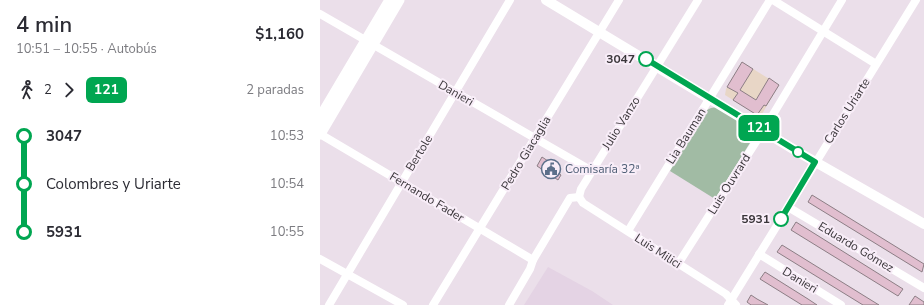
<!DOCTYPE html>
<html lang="es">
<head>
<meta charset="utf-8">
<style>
	:root { --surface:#fff; --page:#f2f2f3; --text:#2b2b33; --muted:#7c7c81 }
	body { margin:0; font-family:"Nunito Sans",sans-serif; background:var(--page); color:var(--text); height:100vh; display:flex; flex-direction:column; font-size:15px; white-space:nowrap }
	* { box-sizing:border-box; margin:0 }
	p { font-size:13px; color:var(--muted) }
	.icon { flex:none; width:22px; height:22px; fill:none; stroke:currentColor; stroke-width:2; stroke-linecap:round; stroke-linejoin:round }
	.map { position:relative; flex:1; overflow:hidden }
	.details { display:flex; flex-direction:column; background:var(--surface); width:320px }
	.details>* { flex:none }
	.badge { padding:0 8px; border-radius:6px; font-size:14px; line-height:26px }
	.map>.badge { position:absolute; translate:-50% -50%; box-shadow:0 0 0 2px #fff }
	.legs { display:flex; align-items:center; gap:6px; height:44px; padding:0 16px; font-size:13px }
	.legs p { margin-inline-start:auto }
	.headline { display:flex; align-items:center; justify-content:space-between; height:68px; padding:0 16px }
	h1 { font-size:22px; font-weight:600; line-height:30px }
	ul { padding:0 16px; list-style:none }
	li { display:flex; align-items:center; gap:14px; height:48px; font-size:15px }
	li i { display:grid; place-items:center; width:6px; height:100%; margin:0 5px; background:currentColor }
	li i::after { content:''; width:10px; height:10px; margin:-5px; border:3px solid; border-radius:50%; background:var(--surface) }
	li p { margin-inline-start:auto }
	li:first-child i { background:linear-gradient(#0000 50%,currentColor 0) }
	li:last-child i { background:linear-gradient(currentColor 50%,#0000 0) }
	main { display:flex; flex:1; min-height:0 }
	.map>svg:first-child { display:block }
	.built { fill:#e4d3e4 }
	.education { fill:#e8d6c6 }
	.green { fill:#a1bba4 }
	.building { fill:#e1becf; stroke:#8c7e85 }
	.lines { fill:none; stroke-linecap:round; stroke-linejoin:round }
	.minor { stroke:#fff; stroke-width:8 }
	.tertiary { stroke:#fff; stroke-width:10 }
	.secondary { stroke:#fff; stroke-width:11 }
	.line-1-casing { stroke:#fff; stroke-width:9 }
	.line-1 { stroke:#00a651; stroke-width:6 }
	.stop-1-dot { fill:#fff; stroke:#00a651; stroke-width:2 }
	.labels { text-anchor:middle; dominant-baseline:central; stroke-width:4; stroke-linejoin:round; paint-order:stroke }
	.stop-label { font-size:12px; font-weight:bold; fill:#3a363a; stroke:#f8edf8; text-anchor:end }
	.street-label { font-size:12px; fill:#3a363a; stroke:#f8edf8 }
	.service-label { font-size:12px; fill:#4e5e75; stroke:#f8edf8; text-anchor:start }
</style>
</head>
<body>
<main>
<section class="details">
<div class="headline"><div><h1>4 min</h1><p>10:51 – 10:55 · Autobús</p></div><b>$1,160</b></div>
<div class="legs"><svg class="icon" aria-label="walk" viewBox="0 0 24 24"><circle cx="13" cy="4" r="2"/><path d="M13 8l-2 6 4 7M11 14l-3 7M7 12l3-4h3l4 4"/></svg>2<svg class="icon" aria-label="forward" viewBox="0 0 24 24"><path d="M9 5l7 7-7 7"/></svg><b class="badge" style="background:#00a651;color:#fff">121</b><p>2 paradas</p></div>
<ul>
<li><i style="color:#00a651"></i><b>3047</b><p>10:53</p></li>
<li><i style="color:#00a651"></i><span>Colombres y Uriarte</span><p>10:54</p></li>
<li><i style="color:#00a651"></i><b>5931</b><p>10:55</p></li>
</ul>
</section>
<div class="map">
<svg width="604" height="305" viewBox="0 0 604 305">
	<rect width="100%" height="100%" fill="#ebdfea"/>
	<polygon class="built" points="228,267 272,291 293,305 204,305"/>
	<polygon class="education" points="422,62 459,85 442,114 437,115 405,95 406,89"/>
	<polygon class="green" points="397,107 432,129 433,138 395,199 350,171 387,110 391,108"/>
	<g class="building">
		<polygon points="422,62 433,69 420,90 436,100 449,78 459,85 446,106 444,105 437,115 413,100 418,93 407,87"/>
		<polygon points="222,157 240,169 238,173 241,175 238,180 217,166"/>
		<polygon points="492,195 604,264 602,272 488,202"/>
		<polygon points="476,222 583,289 578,296 471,230"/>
		<polygon points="462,245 504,271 559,305 543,305 517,289 457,252"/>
		<polygon points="445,272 488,299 497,305 482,305 440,279"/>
		<polygon points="431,295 437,299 448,305 431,305 427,302"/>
		<polygon points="595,296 604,302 604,305 589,305"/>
	</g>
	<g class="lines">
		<g class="minor">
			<polyline points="453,0 556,64"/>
			<polyline points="0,14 272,171"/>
			<polyline points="0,134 213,260"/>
			<polyline points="259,197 261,189 378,0"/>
			<polyline points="259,197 263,203 406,294 416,305"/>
			<polyline points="468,207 604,288"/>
			<polyline points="308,231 450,0"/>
			<polyline points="439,254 521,305"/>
			<polyline points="0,259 83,305"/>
			<polyline points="358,264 443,131 522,0"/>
			<polyline points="9,305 190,0"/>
			<polyline points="113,305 299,0"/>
			<polyline points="189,305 210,269 213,260 250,198 259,197"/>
			<polyline points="408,305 596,0"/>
		</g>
		<polyline class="tertiary" points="226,0 478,152 604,224"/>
		<g class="secondary">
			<polyline points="0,118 70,0"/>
			<polyline points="0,134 79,0"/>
		</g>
	</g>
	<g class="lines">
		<g class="line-1-casing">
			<polyline id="line-1" points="326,59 495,162 461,219"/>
		</g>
		<use href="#line-1" class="line-1"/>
	</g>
	<defs>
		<g id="civic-ring" transform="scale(1)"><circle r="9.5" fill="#f8edf8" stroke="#5c6f8a" stroke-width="1.5"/><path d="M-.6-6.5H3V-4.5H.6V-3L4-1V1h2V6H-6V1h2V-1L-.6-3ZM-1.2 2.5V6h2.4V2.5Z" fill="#5c6f8a"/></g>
	</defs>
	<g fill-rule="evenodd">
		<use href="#civic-ring" x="231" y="169"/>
	</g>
	<g class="stop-1-dot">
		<circle cx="326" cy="59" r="7"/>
		<circle cx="478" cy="152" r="5"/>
		<circle cx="461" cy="219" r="7"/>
	</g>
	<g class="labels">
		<g class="stop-label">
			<text x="315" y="59">3047</text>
			<text x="450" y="219">5931</text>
		</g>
		<g class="street-label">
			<text transform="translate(136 93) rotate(30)">Danieri</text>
			<text transform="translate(527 111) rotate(-58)">Carlos Uriarte</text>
			<text transform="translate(301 123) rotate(-58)">Julio Vanzo</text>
			<text transform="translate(366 136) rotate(-58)">Lia Bauman</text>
			<text transform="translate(99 153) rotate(-59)">Bertole</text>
			<text transform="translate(206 153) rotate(-59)">Pedro Giacaglia</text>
			<text transform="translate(409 184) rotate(-58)">Luis Ouvrard</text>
			<text transform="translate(107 197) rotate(31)">Fernando Fader</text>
			<text transform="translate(536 247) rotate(31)">Eduardo Gómez</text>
			<text transform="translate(338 251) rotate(33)">Luis Milici</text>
			<text transform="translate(480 280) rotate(31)">Danieri</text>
		</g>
		<g class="service-label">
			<text x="245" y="169">Comisaría 32ª</text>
		</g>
	</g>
</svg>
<b class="badge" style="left:439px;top:128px;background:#00a651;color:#fff">121</b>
</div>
</main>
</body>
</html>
